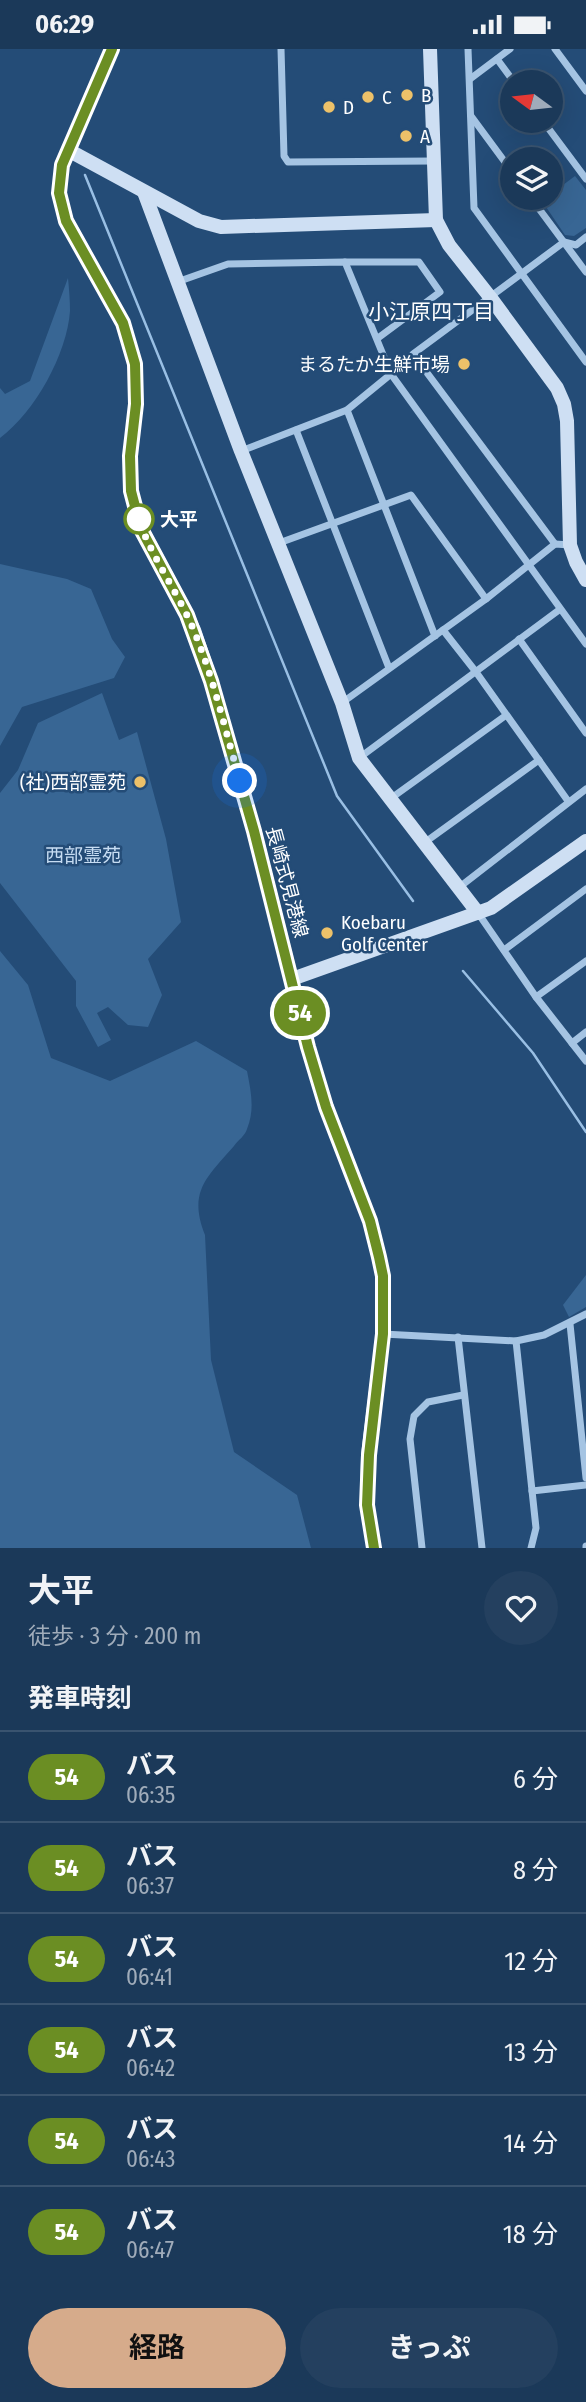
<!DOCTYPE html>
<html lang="ja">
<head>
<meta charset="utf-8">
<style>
	:root { --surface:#1b3959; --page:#24405f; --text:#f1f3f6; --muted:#a0acba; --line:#39536f; --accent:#d6ab8b }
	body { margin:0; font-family:"Fira Sans Condensed","Noto Sans JP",sans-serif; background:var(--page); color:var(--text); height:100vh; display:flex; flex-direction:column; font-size:26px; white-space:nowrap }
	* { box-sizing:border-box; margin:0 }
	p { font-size:23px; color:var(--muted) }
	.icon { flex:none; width:38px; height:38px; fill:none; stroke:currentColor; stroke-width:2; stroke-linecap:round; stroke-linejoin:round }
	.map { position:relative; height:1499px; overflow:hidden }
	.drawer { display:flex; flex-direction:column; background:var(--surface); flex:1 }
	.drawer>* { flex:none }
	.badge { padding:0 14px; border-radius:23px; font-size:24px; line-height:46px }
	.needle { width:46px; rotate:285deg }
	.buttons { position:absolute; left:500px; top:21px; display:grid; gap:14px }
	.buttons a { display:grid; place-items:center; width:63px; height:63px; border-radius:50%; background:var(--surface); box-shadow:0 7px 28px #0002,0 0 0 2px var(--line); font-size:35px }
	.you { position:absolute; width:35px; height:35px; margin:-18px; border:5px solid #fff; border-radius:50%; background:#1a73e8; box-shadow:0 0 0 10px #1a73e833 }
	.map>.badge { position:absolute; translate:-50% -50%; box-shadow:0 0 0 4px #fff }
	h2 { padding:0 28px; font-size:26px; line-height:63px }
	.round { display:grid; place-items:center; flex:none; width:74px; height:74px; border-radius:37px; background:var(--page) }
	.summary { display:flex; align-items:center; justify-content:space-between; height:119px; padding:0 28px }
	h1 { font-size:33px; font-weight:700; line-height:52px }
	.action { display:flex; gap:14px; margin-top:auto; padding:14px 28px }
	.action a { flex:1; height:80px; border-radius:42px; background:var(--accent); color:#111; font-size:28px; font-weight:700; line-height:80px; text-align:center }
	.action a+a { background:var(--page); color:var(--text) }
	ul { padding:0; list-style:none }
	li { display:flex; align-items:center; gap:21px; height:91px; padding:0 28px; border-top:2px solid var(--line) }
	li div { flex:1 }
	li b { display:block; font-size:26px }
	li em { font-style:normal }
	li .badge { min-width:77px; font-weight:700; text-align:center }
	.status { display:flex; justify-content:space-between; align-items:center; height:49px; padding:0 35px; background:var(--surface); direction:ltr }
	.status svg { height:19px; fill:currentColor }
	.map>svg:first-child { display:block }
	.green { fill:#386694 }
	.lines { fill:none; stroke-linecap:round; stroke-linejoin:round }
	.stream { stroke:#99bfe4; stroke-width:2.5 }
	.street { stroke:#a5c4e3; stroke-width:7 }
	.secondary { stroke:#cedff3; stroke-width:14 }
	.line-casing { stroke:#fff; stroke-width:16 }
	.line { stroke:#6b8e23; stroke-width:10 }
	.walk { stroke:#fff; stroke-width:7; stroke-dasharray:0 12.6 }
	.poi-dot { fill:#edc169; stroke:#244c77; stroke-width:2.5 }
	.stop-dot { fill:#fff; stroke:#6b8e23; stroke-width:3.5 }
	.labels { text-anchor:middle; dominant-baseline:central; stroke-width:5; stroke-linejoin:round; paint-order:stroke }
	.poi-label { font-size:19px; fill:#fff; stroke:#244c77; text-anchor:start }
	.stop-label { font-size:19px; font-weight:bold; fill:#fff; stroke:#244c77; text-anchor:start }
	.park-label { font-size:19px; fill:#c7ddf3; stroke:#244c77 }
	.street-label { font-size:19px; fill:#fff; stroke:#244c77 }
	.neighbourhood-label { font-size:21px; fill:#fff; stroke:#244c77 }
</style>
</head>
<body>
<div class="status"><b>06:29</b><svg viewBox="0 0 49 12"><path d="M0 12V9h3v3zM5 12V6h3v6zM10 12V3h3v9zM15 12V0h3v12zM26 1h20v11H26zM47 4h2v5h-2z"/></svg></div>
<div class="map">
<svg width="586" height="1499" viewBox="0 0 586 1499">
	<rect width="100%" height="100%" fill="#244c77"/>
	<g class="green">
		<polygon points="575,127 586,141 586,179 574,187 565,186 542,152 551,149 551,145"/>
		<path d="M 68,229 C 69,240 70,251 70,262 C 67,305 35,363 0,389 L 0,339 L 5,345 L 30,332 Z"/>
		<polygon points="0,515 67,530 91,540 112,590 125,608 114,629 22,658 0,697"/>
		<polygon points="102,644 119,691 137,683 166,790 181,873 148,910 162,946 148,978 128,976 108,958 97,964 111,991 98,998 76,957 76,932 0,834 0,744 18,721 38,674"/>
		<path d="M 0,902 L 28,936 L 51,1009 L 110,1032 L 196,992 L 247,1022 C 251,1043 255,1060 247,1080 C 245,1087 238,1091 234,1097 C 206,1129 188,1143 205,1186 L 211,1311 L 234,1403 L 297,1446 L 311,1499 L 0,1499 Z"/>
		<polygon points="586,1226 586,1258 569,1268 563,1256"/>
	</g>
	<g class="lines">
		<g class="stream">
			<polyline points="85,126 337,747 413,852"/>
			<polyline points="463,922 533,1004 586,1083"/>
		</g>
		<g class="street">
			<polyline points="281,0 284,107 288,113 433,112"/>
			<polyline points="468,0 474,159 586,313"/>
			<polyline points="555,0 586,42"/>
			<polyline points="497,10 514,33"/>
			<polyline points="470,30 510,0"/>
			<polyline points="471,67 513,124"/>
			<polyline points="543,72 586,130"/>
			<polyline points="531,149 586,223"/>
			<polyline points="345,213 419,213 440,243 378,289"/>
			<polyline points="177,233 228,215 345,213 391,325 586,595"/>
			<polyline points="347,361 435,587"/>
			<polyline points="296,381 389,619"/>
			<polyline points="241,402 347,361 391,325"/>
			<polyline points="279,494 411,446 486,550"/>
			<polyline points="555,495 413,305 564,193 576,196 586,188"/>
			<polyline points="443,581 476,623 568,752"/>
			<polyline points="519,590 586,684"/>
			<polyline points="343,653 486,550 555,495 570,496"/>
			<polyline points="359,709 559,561"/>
			<polyline points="390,750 505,667"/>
			<polyline points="424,794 539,711"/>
			<polyline points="457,840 586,740"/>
			<polyline points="478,864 536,948 586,1012"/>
			<polyline points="504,901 586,840"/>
			<polyline points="536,948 586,912"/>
			<polyline points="572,994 586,983"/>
			<polyline points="570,1275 586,1429"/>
			<polyline points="383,1285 516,1292 544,1286 586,1265"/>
			<polyline points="458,1288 482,1499"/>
			<polyline points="516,1292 536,1479 531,1499"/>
			<polyline points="532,1442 586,1436"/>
			<polyline points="422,1499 410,1390 414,1367 428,1353 463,1346"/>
			<polyline points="586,1499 586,1497"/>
		</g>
		<g class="secondary">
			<polyline points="112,0 62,116 59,144 66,171 123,274 135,315 136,355 130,407 131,442 141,479 180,552 194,581 211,632 254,782 308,998 326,1057 370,1172 383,1227 383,1285 368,1406 367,1456 374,1499"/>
			<polyline points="430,0 436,171 449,196 490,248 557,339 564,355 567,372 570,496 576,513 586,531"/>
			<polyline points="68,101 199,172 221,178 436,171"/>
			<polyline points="144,143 241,402 342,654 359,709 478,864"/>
			<polyline points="292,930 491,859 586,792"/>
		</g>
	</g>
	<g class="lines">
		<g class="line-casing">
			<polyline id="line" points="112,0 62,116 59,144 66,172 123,274 135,315 136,355 130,407 131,442 141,480 187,566 211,632 254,782 308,998 326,1058 370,1172 379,1208 383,1227 383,1285 369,1406 367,1456 374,1499"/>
		</g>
		<use href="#line" class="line"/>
		<path class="walk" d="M 139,470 L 136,461 C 147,502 175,538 192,577 C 213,626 225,681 240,732"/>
	</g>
	<g class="poi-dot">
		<circle cx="407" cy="46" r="7"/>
		<circle cx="368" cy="48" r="7"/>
		<circle cx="329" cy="58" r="7"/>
		<circle cx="406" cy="87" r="7"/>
		<circle cx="464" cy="315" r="7"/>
		<circle cx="140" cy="733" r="7"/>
		<circle cx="327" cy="884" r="7"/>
	</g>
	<circle class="stop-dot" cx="139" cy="470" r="14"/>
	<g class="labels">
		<g class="poi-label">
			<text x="421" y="46">B</text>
			<text x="382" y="48">C</text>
			<text x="343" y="58">D</text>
			<text x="420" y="87">A</text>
			<text x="450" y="315" text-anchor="end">まるたか生鮮市場</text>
			<text x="126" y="733" text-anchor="end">(社)西部霊苑</text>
			<text x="341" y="873">Koebaru<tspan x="341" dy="22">Golf Center</tspan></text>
		</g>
		<g class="stop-label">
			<text x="160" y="470">大平</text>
		</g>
		<g class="park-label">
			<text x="83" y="806">西部霊苑</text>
		</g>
		<g class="street-label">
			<text transform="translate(287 833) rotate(75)">長崎式見港線</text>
		</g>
		<g class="neighbourhood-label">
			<text x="431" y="263">小江原四丁目</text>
		</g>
	</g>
</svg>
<div class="buttons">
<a><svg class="needle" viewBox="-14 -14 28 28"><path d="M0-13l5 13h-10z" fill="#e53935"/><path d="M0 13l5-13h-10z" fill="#a0acba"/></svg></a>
<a><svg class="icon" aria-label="layers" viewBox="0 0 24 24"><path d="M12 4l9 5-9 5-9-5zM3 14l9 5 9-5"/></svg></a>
</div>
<div class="you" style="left:240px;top:732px"></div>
<b class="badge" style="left:300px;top:964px;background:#6b8e23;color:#fff">54</b>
</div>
<section class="drawer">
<div class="summary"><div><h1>大平</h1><p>徒歩 · 3 分 · 200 m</p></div><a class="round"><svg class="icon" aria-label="heart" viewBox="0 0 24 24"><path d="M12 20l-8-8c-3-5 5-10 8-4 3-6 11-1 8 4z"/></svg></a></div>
<h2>発車時刻</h2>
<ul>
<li><span class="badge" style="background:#6b8e23;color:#fff">54</span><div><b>バス</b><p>06:35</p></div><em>6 分</em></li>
<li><span class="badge" style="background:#6b8e23;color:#fff">54</span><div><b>バス</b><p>06:37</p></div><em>8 分</em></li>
<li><span class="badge" style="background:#6b8e23;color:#fff">54</span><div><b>バス</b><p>06:41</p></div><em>12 分</em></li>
<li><span class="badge" style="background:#6b8e23;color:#fff">54</span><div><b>バス</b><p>06:42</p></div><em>13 分</em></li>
<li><span class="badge" style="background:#6b8e23;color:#fff">54</span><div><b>バス</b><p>06:43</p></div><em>14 分</em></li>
<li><span class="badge" style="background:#6b8e23;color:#fff">54</span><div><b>バス</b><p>06:47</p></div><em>18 分</em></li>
</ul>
<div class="action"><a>経路</a><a>きっぷ</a></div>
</section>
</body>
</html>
